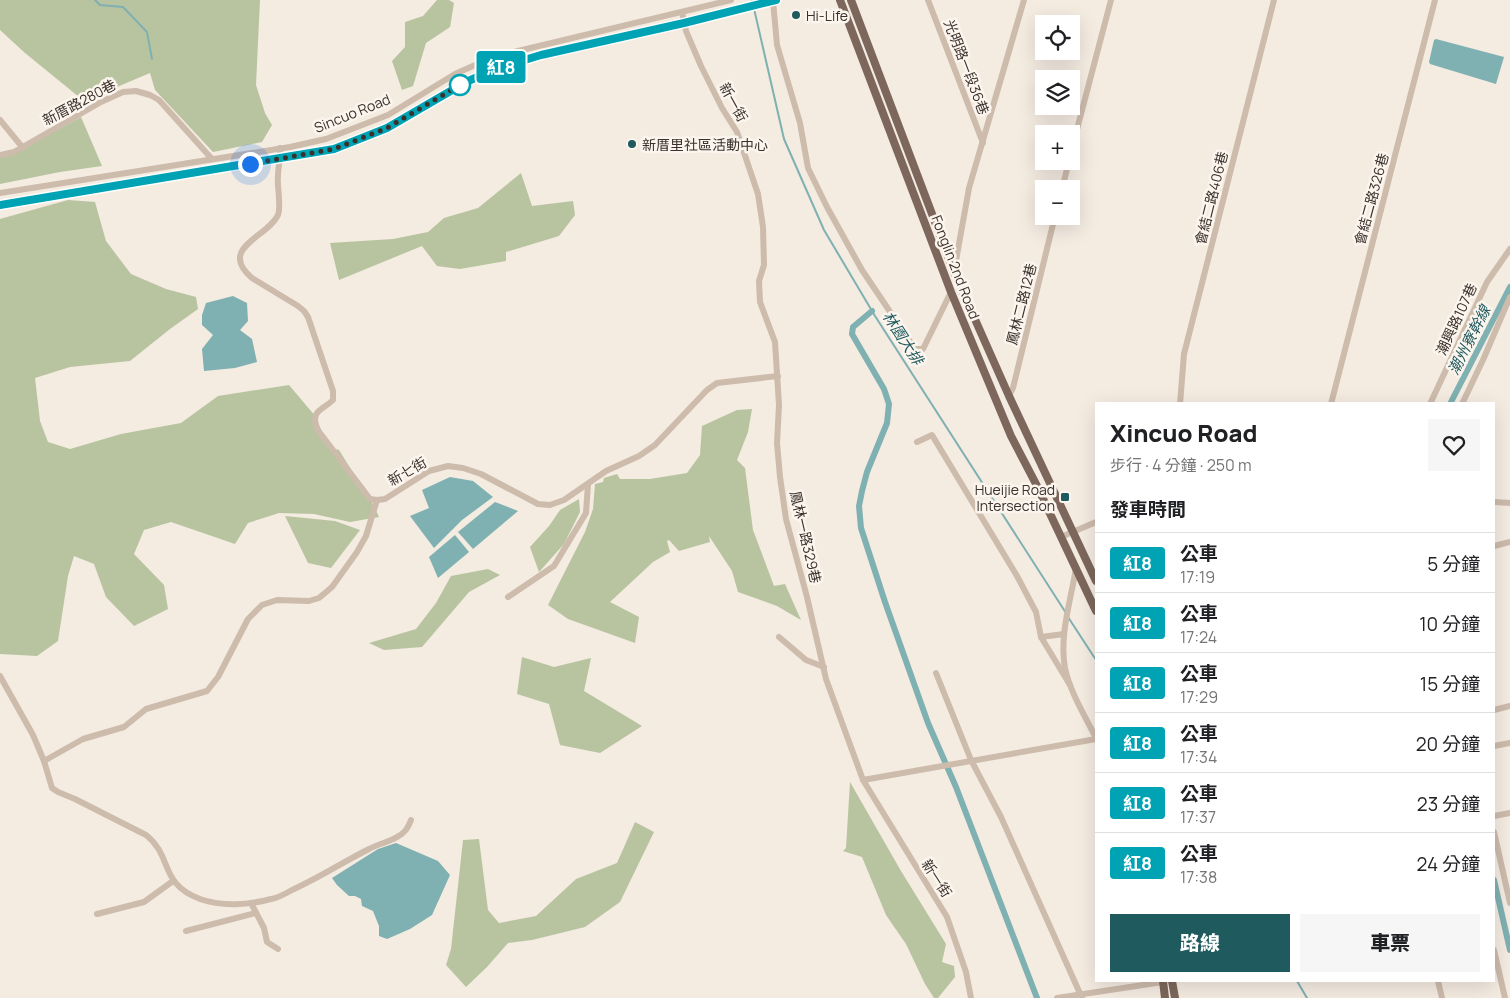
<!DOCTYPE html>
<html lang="zh-TW">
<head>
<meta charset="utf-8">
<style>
	:root { --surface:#fff; --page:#f6f6f6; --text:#202124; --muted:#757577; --line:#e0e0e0; --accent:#1f5a5e }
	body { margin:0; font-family:Manrope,"Noto Sans TC",sans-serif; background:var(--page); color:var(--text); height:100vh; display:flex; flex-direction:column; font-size:19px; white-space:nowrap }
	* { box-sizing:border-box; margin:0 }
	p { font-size:16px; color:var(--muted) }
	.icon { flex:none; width:28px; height:28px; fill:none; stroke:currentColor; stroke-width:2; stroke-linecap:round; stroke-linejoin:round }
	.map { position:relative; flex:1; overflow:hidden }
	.details { position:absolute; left:1095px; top:402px; width:400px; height:580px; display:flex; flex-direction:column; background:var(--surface); border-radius:0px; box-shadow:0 5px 20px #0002 }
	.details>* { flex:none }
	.badge { padding:0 10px; border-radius:4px; font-size:18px; line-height:32px }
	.tools { position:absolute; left:1035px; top:15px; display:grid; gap:10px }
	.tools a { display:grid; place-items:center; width:45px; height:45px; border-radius:0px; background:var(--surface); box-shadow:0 5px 20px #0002; font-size:25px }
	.you { position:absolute; width:25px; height:25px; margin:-12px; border:4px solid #fff; border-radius:50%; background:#1a73e8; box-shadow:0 0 0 8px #1a73e833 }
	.map>.badge { position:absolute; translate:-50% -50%; box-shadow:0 0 0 2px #fff }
	h2 { padding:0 15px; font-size:19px; line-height:45px }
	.round { display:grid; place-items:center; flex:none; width:52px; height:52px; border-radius:0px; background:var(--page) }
	.head { display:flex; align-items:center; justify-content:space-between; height:85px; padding:0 15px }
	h1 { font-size:24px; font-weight:800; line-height:38px }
	.action { display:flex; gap:10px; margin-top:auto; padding:10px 15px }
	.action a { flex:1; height:58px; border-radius:0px; background:var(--accent); color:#fff; font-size:20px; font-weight:800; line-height:58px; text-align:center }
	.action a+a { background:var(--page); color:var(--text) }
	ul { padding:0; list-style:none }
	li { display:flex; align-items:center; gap:15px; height:60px; padding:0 15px; border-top:1px solid var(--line) }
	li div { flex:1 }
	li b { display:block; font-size:19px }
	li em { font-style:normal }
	li .badge { min-width:55px; font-weight:700; text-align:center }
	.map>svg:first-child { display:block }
	.green { fill:#b8c4a0 }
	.water { fill:#7fb0b2 }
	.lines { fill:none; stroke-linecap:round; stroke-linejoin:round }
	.stream { stroke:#7fb0b2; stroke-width:2 }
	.canal { stroke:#7fb0b2; stroke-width:6 }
	.minor { stroke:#cdbbac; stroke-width:6 }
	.major { stroke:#7d675c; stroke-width:8 }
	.line-casing { stroke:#fff; stroke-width:11 }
	.line { stroke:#00a3b4; stroke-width:8 }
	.walk { stroke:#3b302b; stroke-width:5; stroke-dasharray:0 9 }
	.poi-dot { fill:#1f5a5e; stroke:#fbf5ee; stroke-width:2 }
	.stop-dot { fill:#fff; stroke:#00a3b4; stroke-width:2.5 }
	.labels { text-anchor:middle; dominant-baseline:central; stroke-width:5; stroke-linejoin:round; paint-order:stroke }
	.poi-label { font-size:14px; fill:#3b302b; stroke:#fbf5ee; text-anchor:start }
	.street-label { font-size:14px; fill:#3b302b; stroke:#fbf5ee }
	.water-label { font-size:15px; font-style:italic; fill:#1f5a5e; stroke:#fbf5ee }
</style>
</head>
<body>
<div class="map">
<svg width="1510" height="998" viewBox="0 0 1510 998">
	<rect width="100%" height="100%" fill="#f4ebe1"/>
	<g class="green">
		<polygon points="0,0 260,0 256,85 265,113 272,125 262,142 213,152 155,90 150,73 84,101 25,53 0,30"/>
		<polygon points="437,0 449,0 454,3 450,27 426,43 413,86 402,90 392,61 405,47 405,22 423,16"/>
		<polygon points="81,117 102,166 60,172 0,184 0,155 17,152"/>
		<polygon points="521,173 532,206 573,201 575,215 559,236 506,252 506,261 460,269 437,266 422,246 339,280 330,243 393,239 428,232 444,218 478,208"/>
		<polygon points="68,200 95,202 106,241 131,274 166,289 196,297 198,309 170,329 130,361 70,367 35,378 40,421 48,442 70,449 121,434 181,423 218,396 289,385 316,417 328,447 339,450 355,476 365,488 379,517 350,522 314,514 279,513 248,523 235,544 171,522 144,530 134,554 164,585 168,609 134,626 106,597 94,564 74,556 68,576 58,641 37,656 0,654 0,219"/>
		<polygon points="752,409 748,432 737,460 745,468 753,530 774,586 785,584 801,620 777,606 738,592 732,571 709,536 710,542 679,551 669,540 667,541 670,552 653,562 610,602 639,617 635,643 568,619 548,605 585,532 593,509 595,484 603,482 604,478 617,474 620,479 650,479 687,473 700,455 702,426 737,410"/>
		<polygon points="579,499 580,512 564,544 539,572 530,547 549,526 560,510"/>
		<polygon points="285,516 335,521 360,530 331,568 308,563"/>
		<polygon points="488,569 500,575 469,592 422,647 384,650 369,643 416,629 436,603 451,576"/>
		<polygon points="522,657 554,667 591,658 584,691 642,726 600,753 560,745 549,704 517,694"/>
		<polygon points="850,782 901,871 946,944 942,962 954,966 955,977 938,998 934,998 925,984 906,944 886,915 862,857 843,851 846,848"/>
		<polygon points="635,822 654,832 620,902 585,927 532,940 508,943 487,967 466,987 446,965 451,949 463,840 479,839 488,910 499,923 536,916 576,879 617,863"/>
	</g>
	<g class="water">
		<polygon points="1436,39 1504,57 1496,84 1430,64 1429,62 1434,40"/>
		<polygon points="233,296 247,303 248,321 240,330 252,339 257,362 235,368 204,371 202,349 213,335 202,325 202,315 206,303"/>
		<polygon points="450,477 473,481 493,497 462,520 434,548 410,516 429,508 422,490"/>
		<polygon points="495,502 518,511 473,549 458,532"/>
		<polygon points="455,535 469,552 438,578 429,557"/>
		<polygon points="396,843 438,861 450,875 432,915 410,929 387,939 379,936 379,926 373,911 362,906 361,899 355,896 349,896 337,885 332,878 378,849"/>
	</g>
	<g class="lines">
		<g class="stream">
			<polyline points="95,0 100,5 123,7 147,32 152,59"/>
			<polyline points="752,0 784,139 824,230 875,316 1066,613"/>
			<polyline points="1068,617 1096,660"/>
			<polyline points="1297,981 1307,998"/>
		</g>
		<g class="canal">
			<polyline points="872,311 853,327 852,334 884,389 889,404 887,423 867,472 862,491 859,506 861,528 885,602 928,723 956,787 1037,998"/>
			<polyline points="1450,404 1510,287"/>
			<polyline points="1494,880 1510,950"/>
		</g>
		<g class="minor">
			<polyline points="928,0 983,143"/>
			<polyline points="773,1 777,45 800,123 808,168 827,207 862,270 915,349 923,349 951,292"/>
			<polyline points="682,12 686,31 701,66 722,108 737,132 758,194 763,227 764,265 759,281 760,302 775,342 779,405 777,443 780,477 786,519 807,597 826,679 863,780 947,917 966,972 971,998"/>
			<polyline points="0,120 23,148"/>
			<path d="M 280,148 C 281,158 278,166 278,176 C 277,183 279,192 279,199 C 279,204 280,210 278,215 C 268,237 217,248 252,278 L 298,306 L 304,311 L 308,317 L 333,391 L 333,400 C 323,410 310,410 317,429 L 370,499 L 377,500 L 385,499 L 429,471 L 448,466 L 463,468 L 481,474 L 538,504 L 550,505 L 564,500 L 606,471 L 639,456 L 655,445 L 707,390 L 717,383 L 778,376"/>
			<polyline points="1071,152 1111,0"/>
			<polyline points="0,155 14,152 101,102 123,92 136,91 150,95 159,100 212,159"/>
			<polyline points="1062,189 1069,161"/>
			<polyline points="0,193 290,147 326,139 388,115 455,74 493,57 731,0"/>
			<polyline points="0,205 334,149 387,128 466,81 498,68 541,55 684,23 776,0"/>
			<polyline points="954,272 969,188 1024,0"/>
			<polyline points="1009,396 1013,388 1055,216"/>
			<polyline points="1180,404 1184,354 1274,0"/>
			<polyline points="1331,404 1435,0"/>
			<polyline points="1430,404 1487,282 1510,249"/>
			<polyline points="1462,404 1483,360 1510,297"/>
			<polyline points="917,442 932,435 1017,576 1036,612 1041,637 1070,685"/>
			<polyline points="1494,502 1510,503"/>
			<polyline points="1061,537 1096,522"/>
			<polyline points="1494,546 1510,542"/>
			<path d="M 1076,568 C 1071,600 1059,635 1065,668 C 1070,692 1085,716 1096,738"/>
			<polyline points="508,597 554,566 586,513 588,484"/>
			<polyline points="779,637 806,660 824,667"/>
			<polyline points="1041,637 1064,634"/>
			<polyline points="936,673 971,760 1001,817 1082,998"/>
			<path d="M 0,676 L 33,735 L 44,761 L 52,788 L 58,792 L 75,799 L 146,835 C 173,856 159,884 200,899 C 222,907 249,905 271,899 C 278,898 285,894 292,890 C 319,878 343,862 369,849 C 378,844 389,842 397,837 C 405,833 408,828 411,820"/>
			<polyline points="1494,710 1510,706"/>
			<polyline points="1494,746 1510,743"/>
			<polyline points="44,761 83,739 124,727 146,709 207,691 218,677 248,619 262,605 277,600 309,601 319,598 332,587 357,552 366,536 377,500"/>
			<polyline points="863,780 1096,739"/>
			<polyline points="1494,816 1510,813"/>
			<polyline points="1494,832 1510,903"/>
			<polyline points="251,903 264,928 267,942 278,949"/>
			<polyline points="97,914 144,902 173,881"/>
			<polyline points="186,931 256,913"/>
			<polyline points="1494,950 1505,998"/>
			<polyline points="1438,981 1442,998"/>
			<polyline points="1057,998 1163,982"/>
		</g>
		<g class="major">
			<polyline points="840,0 951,292 1011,436 1036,484 1096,611"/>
			<polyline points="851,0 954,272 1009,396 1096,581"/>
			<polyline points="1163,981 1165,998"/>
			<polyline points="1172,981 1175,998"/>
		</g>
	</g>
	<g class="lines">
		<g class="line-casing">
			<polyline id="line" points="0,205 334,149 387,128 466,82 498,68 541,55 684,23 776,0"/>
		</g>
		<use href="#line" class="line"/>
		<polyline class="walk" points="250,164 334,149 387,128 460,85"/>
	</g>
	<g class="poi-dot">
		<circle cx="796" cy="15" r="5"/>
		<circle cx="632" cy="144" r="5"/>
		<rect x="1060" y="492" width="10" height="10" rx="2.5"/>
	</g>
	<circle class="stop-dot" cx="460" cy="85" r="10"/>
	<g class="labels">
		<g class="poi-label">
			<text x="806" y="15">Hi-Life</text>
			<text x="642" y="144">新厝里社區活動中心</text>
			<text x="1055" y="489" text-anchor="end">Hueijie Road<tspan x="1055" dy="16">Intersection</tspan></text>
		</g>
		<g class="street-label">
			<text transform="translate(967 67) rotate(69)">光明路一段36巷</text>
			<text transform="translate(79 102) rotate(-28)">新厝路280巷</text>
			<text transform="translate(734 102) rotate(61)">新一街</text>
			<text transform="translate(352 113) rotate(-22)">Sincuo Road</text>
			<text transform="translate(1211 198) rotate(-76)">會結二路406巷</text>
			<text transform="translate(1371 199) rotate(-75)">會結二路326巷</text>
			<text transform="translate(956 267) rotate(69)">Fonglin 2nd Road</text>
			<text transform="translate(1021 304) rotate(-76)">鳳林二路12巷</text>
			<text transform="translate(1456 319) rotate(-65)">潮興路107巷</text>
			<text transform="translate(407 471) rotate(-30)">新七街</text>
			<text transform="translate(806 537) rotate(77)">鳳林一路329巷</text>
			<text transform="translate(937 878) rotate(57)">新一街</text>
		</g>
		<g class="water-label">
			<text transform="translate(903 338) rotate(57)">林園大排</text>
			<text transform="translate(1469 340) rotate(-63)">潮州寮幹線</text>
		</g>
	</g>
</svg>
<div class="tools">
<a><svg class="icon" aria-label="locate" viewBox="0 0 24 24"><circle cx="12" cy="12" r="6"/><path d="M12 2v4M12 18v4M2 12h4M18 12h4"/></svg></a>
<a><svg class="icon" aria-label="layers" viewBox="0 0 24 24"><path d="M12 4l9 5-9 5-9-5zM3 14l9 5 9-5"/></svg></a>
<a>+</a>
<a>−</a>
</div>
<div class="you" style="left:250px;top:164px"></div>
<b class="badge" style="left:501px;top:67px;background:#00a3b4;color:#fff">紅8</b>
<section class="details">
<div class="head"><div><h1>Xincuo Road</h1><p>步行 · 4 分鐘 · 250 m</p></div><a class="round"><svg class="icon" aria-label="heart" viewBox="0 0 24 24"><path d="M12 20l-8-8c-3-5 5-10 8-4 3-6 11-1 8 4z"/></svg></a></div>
<h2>發車時間</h2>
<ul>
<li><span class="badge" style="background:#00a3b4;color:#fff">紅8</span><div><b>公車</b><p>17:19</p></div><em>5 分鐘</em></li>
<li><span class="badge" style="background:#00a3b4;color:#fff">紅8</span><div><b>公車</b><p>17:24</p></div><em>10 分鐘</em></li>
<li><span class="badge" style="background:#00a3b4;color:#fff">紅8</span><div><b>公車</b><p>17:29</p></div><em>15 分鐘</em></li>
<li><span class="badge" style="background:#00a3b4;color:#fff">紅8</span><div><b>公車</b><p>17:34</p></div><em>20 分鐘</em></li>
<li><span class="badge" style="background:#00a3b4;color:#fff">紅8</span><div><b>公車</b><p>17:37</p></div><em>23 分鐘</em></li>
<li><span class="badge" style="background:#00a3b4;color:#fff">紅8</span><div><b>公車</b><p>17:38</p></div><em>24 分鐘</em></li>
</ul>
<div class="action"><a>路線</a><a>車票</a></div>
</section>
</div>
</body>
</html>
